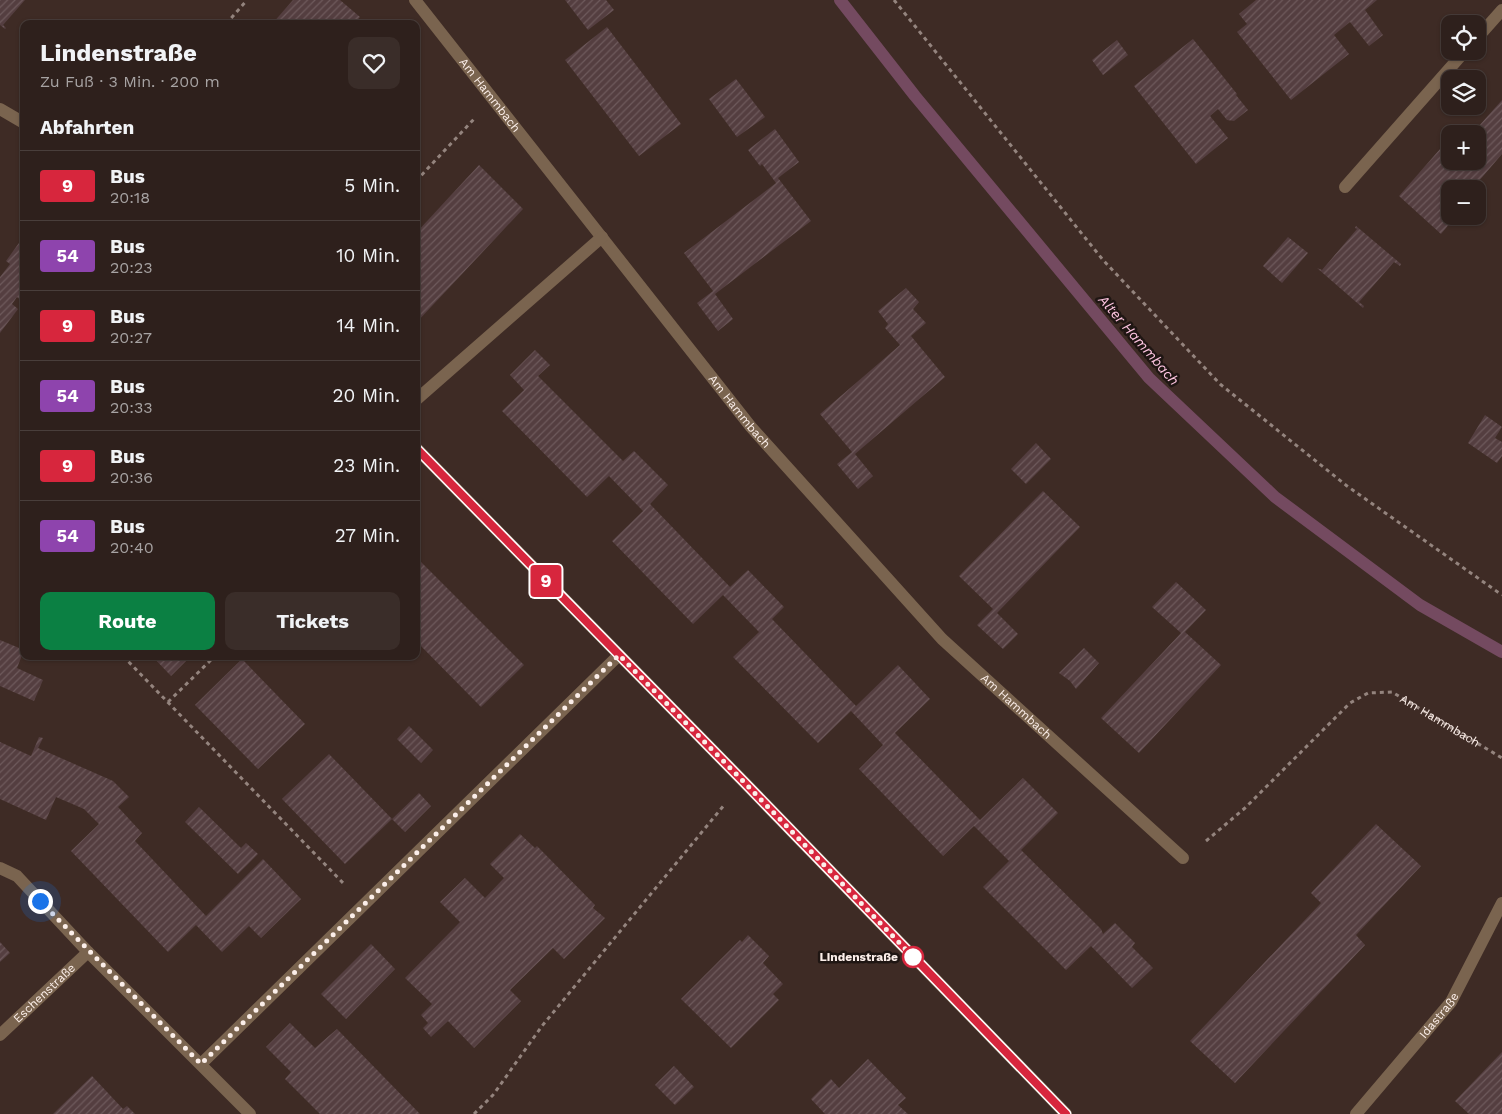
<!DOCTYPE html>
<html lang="de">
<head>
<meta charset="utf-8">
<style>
	:root { --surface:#2e201c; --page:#3a2d29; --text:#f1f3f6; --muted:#a7a3a3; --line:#493e3b; --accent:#0b8043 }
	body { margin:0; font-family:"Work Sans",sans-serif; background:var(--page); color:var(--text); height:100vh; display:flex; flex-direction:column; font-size:19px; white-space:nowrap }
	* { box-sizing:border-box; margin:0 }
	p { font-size:16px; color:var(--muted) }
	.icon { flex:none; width:28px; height:28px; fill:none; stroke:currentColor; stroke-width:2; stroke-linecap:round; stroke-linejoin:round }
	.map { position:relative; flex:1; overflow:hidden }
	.panel { position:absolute; left:20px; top:20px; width:400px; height:640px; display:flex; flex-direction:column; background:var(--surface); border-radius:10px; box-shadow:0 1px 4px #0004,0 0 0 1px var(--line) }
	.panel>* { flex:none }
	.badge { padding:0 10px; border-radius:4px; font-size:18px; line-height:32px }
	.tools { position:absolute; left:1441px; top:15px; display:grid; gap:10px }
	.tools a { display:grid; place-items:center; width:45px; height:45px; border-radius:10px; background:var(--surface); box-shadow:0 1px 4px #0004,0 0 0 1px var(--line); font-size:25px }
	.you { position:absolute; width:25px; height:25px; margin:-12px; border:4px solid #fff; border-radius:50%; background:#1a73e8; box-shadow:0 0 0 8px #1a73e833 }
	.map>.badge { position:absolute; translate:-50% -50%; box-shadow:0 0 0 2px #fff }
	h2 { padding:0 20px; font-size:19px; line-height:45px }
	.round { display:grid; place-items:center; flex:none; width:52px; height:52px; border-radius:10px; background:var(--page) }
	.overview { display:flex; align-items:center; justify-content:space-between; height:85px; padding:0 20px }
	h1 { font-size:24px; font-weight:700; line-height:38px }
	.button { display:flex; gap:10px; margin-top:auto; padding:10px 20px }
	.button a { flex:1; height:58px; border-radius:10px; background:var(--accent); color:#fff; font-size:20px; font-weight:700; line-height:58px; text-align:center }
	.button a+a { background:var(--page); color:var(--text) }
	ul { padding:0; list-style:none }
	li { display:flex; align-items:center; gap:15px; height:70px; padding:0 20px; border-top:1px solid var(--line) }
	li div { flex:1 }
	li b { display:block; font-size:19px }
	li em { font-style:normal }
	li .badge { min-width:55px; font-weight:700; text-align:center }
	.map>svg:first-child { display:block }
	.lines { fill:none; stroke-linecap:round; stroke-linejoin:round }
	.stream { stroke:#744a60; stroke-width:12 }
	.building { fill:url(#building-hatch) }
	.path { stroke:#94847e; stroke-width:3; stroke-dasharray:4 4; stroke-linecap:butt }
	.minor { stroke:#7a644f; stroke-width:12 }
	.line-casing { stroke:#fff; stroke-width:11 }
	.line { stroke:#d7263d; stroke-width:8 }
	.walk { stroke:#fbeee9; stroke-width:5; stroke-dasharray:0 9 }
	.stop-dot { fill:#fff; stroke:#d7263d; stroke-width:2.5 }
	.labels { text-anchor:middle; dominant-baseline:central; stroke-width:5; stroke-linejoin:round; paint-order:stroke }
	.street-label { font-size:12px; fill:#fbeee9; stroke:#1f1613 }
	.stop-label { font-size:12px; font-weight:bold; fill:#fbeee9; stroke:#1f1613; text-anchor:end }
	.water-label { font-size:14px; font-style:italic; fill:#fec5e1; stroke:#1f1613 }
</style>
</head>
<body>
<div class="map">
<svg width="1502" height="1114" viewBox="0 0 1502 1114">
	<defs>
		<pattern id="building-hatch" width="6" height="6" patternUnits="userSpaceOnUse" patternTransform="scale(1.25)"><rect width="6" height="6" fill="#543e40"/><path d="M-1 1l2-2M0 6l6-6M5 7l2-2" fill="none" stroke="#6e5a5c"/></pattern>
	</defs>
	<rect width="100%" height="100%" fill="#3e2b25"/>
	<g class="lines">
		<polyline class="stream" points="840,0 915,96 1149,378 1275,497 1420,605 1502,652"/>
	</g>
	<g class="building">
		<polygon points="0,0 25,0 3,25 6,28 5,29 0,25"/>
		<polygon points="293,0 340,0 360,17 354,24 272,24"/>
		<polygon points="565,0 606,0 614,10 588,30"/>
		<polygon points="1256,0 1377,0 1365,10 1383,35 1369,46 1350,22 1334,35 1349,54 1291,100 1237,32 1247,24 1239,14"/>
		<polygon points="607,27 681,124 639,156 565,60"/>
		<polygon points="1193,39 1237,94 1236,95 1248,110 1234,121 1227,120 1218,109 1210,116 1228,138 1196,164 1134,86"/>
		<polygon points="1117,40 1128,55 1103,75 1092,60"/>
		<polygon points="736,79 765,117 737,137 709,99"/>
		<polygon points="1502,100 1502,154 1472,189 1450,189 1450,216 1456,216 1441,234 1399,196 1440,149 1450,157 1450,161 1478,161 1478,134 1468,134 1475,126 1478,127"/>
		<polygon points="775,129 799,162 778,178 811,221 715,294 733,319 718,331 697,303 713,291 684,253 776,183 762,164 760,166 748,150"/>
		<polygon points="479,165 523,209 416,323 416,233"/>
		<polygon points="1356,226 1401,264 1400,266 1394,262 1359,302 1364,306 1363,308 1317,268 1322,270 1357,229 1355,228"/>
		<polygon points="24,236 24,303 17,297 12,304 18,309 0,333 0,277 10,264 6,261"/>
		<polygon points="1288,237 1308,253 1282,283 1263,266"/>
		<polygon points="906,288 919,302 913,309 926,323 911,336 945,377 855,454 873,476 858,489 837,464 852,452 820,414 900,345 885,328 888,324 878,311"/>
		<polygon points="535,350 550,365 538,376 623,461 634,451 668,485 650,504 730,587 748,570 784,607 772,619 856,706 898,665 930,699 895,733 980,820 1023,778 1058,813 1021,850 1101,929 1103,934 1115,923 1135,943 1132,947 1153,968 1132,988 1091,946 1066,970 983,887 1009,861 974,826 943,856 859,769 883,745 851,711 818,743 733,657 759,632 723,595 693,624 612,541 643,511 609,476 587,497 502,411 524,390 510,375"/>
		<polygon points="1485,415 1502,427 1495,438 1502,442 1502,456 1497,463 1468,443"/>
		<polygon points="1036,443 1051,459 1026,484 1011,469"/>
		<polygon points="1043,491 1080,527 997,613 1018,634 1003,649 977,625 993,609 959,576"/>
		<polygon points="416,557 524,665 481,707 416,641"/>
		<polygon points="1176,582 1206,610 1185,632 1221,665 1139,753 1101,718 1181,633 1152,607"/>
		<polygon points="0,640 24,650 17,668 43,680 34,701 0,686"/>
		<polygon points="1084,648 1099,663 1076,689 1070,681 1059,673"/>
		<polygon points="152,656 191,656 171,676"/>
		<polygon points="242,659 305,724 258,769 195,705"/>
		<polygon points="409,726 433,750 421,763 397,739"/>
		<polygon points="39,737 43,738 38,748 113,781 129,797 118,807 142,833 135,841 206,916 263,859 301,899 261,938 249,926 222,952 196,925 168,952 71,851 99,824 84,809 56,797 46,820 0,799 0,742 31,756"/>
		<polygon points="329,754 392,819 419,793 431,806 405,832 392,819 345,864 282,799"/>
		<polygon points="199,807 241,848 246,843 258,854 238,874 185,822"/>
		<polygon points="1376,824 1421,866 1356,935 1365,945 1235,1083 1190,1041 1321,903 1311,893"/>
		<polygon points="520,834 535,848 537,846 595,905 593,908 605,918 564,959 553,948 510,990 521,1001 474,1048 448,1021 431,1037 423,1028 428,1023 421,1015 432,1004 405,978 460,922 440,902 465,878 485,898 504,878 490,864"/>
		<polygon points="748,935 769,956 763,963 783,984 773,994 779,1000 731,1048 681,999 740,940 742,942"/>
		<polygon points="0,942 10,953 0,962"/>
		<polygon points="371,944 395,969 346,1019 321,994"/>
		<polygon points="290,1023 315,1048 337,1029 420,1114 320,1114 285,1079 291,1072 266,1047"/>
		<polygon points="1502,1052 1502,1114 1469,1114 1455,1101"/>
		<polygon points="868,1059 906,1098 898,1105 908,1114 825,1114 811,1099 831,1079 839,1088"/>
		<polygon points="674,1066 694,1087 675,1105 655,1085"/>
		<polygon points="92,1076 123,1109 127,1106 135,1114 53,1114"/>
	</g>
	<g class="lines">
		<g class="path">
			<polyline points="894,0 1103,260 1220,384 1347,486 1502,595"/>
			<polyline points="226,24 247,0"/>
			<polyline points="416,181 474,119"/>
			<polyline points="123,656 345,885"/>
			<polyline points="168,702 215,656"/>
			<path id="s1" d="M 1206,841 L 1245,808 L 1350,703 L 1368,693 L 1392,692 L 1502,758"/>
			<polyline points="474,1114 493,1095 542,1026 725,804"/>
		</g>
		<g class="minor">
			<path id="s2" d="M 415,0 L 751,427 L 942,639 L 1183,858"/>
			<polyline points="1478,37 1502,10"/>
			<polyline points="0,109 24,123"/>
			<polyline points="1345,187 1465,51"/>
			<polyline points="416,400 602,237"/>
			<polyline points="416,448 743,781 1066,1114"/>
			<polyline points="0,868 17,876 88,952 250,1114"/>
			<path id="s3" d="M 0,1035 L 88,952"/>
			<polyline points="201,1064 619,655"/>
			<path id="s4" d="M 1356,1114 L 1451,1002 L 1502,903"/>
		</g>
	</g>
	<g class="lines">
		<g class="line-casing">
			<polyline id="line" points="416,448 743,781 1066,1114"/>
		</g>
		<use href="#line" class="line"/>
		<polyline class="walk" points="40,901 201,1064 619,655 743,781 913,957"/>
	</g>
	<circle class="stop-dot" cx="913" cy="957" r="10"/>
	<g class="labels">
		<g class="street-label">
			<text stroke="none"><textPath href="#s2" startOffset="121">Am Hammbach</textPath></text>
			<text stroke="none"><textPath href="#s2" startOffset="524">Am Hammbach</textPath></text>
			<text stroke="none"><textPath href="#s2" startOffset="929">Am Hammbach</textPath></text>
			<text stroke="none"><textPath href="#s1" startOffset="300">Am Hammbach</textPath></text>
			<text stroke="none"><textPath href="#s3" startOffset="61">Eschenstraße</textPath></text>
			<text stroke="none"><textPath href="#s4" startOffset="129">Idastraße</textPath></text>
		</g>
		<g class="stop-label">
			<text x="898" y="957">Lindenstraße</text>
		</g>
		<g class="water-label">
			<text transform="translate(1139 340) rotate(49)">Alter Hammbach</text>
		</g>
	</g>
</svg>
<div class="tools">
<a><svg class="icon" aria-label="locate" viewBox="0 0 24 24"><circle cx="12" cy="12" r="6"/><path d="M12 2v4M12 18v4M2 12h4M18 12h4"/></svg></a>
<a><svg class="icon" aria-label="layers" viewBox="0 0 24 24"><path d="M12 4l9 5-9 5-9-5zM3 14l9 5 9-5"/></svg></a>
<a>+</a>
<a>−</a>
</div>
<div class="you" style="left:40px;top:901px"></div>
<b class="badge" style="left:546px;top:581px;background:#d7263d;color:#fff">9</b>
<section class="panel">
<div class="overview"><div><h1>Lindenstraße</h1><p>Zu Fuß · 3 Min. · 200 m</p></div><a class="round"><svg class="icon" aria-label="heart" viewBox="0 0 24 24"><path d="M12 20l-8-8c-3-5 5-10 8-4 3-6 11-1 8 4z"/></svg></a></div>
<h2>Abfahrten</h2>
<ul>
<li><span class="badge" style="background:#d7263d;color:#fff">9</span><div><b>Bus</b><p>20:18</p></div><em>5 Min.</em></li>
<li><span class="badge" style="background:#8e44ad;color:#fff">54</span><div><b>Bus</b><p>20:23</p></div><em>10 Min.</em></li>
<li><span class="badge" style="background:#d7263d;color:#fff">9</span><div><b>Bus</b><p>20:27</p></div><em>14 Min.</em></li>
<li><span class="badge" style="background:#8e44ad;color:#fff">54</span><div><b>Bus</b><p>20:33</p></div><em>20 Min.</em></li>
<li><span class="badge" style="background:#d7263d;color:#fff">9</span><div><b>Bus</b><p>20:36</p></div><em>23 Min.</em></li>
<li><span class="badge" style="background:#8e44ad;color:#fff">54</span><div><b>Bus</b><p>20:40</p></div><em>27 Min.</em></li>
</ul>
<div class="button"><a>Route</a><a>Tickets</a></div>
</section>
</div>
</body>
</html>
